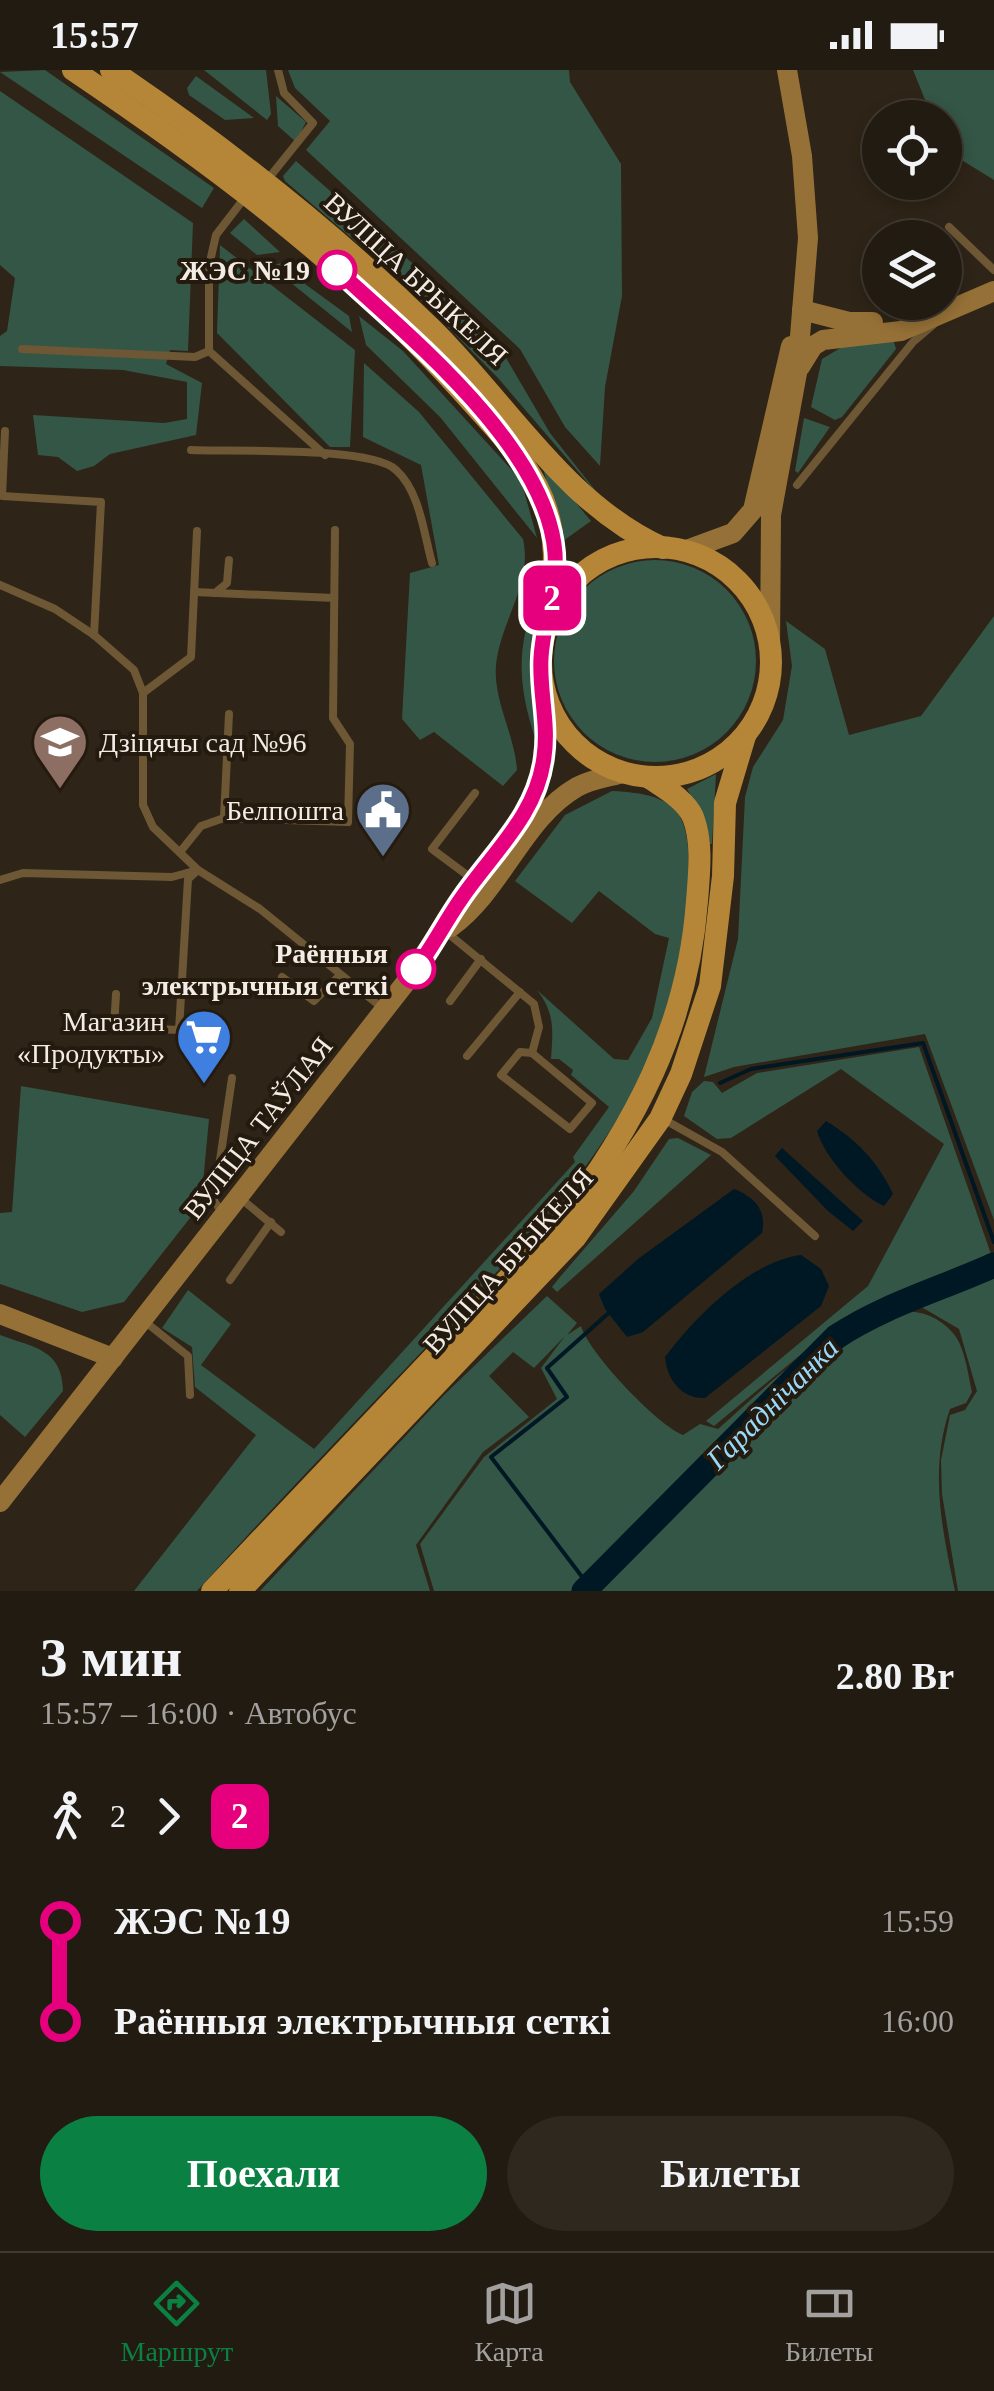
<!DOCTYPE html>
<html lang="ru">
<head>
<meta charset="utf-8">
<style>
	:root { --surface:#221b11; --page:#2e281f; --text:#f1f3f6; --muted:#a2a19f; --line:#3f3931; --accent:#0b8043 }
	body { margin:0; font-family:"Times New Roman",serif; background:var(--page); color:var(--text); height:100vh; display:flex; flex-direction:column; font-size:38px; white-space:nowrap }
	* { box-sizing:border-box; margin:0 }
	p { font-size:32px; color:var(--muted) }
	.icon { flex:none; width:55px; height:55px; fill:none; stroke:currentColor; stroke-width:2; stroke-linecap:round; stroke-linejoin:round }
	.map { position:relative; height:1521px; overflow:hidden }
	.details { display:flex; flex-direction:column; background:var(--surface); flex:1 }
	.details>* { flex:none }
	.badge { padding:0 20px; border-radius:15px; font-size:35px; line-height:65px }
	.tools { position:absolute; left:862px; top:30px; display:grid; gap:20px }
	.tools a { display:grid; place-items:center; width:100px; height:100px; border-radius:50%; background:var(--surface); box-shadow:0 5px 15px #0003,0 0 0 2px var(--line); font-size:50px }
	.map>.badge { position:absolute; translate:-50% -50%; box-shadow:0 0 0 5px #fff }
	.legs { display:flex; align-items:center; gap:15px; height:110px; padding:0 40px; font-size:32px }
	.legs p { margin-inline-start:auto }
	.overview { display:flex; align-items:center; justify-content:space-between; height:170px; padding:0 40px }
	h1 { font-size:55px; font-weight:700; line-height:75px }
	.primary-button { display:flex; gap:20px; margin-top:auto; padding:20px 40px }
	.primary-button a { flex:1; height:115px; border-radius:60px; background:var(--accent); color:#fff; font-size:40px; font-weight:700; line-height:115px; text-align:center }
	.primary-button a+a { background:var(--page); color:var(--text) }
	ul { padding:0 40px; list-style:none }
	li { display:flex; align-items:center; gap:35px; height:100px; font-size:38px }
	li i { display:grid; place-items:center; width:15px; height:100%; margin:0 12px; background:currentColor }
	li i::after { content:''; width:25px; height:25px; margin:-12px; border:8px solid; border-radius:50%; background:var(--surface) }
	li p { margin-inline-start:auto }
	li:first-child i { background:linear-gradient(#0000 50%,currentColor 0) }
	li:last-child i { background:linear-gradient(currentColor 50%,#0000 0) }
	.status { display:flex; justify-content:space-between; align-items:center; height:70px; padding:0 50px; background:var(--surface); direction:ltr }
	.status svg { height:28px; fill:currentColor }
	.tabs { display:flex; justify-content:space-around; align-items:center; height:140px; border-top:2px solid var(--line); background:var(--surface); font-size:28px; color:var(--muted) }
	.tabs a { display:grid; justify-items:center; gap:5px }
	.tabs .active { color:var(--accent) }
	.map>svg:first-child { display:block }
	.green { fill:#345646 }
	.water { fill:#001724 }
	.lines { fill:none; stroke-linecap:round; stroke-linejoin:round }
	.stream { stroke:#001724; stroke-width:4 }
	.river { stroke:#001724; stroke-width:25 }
	.lane { stroke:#6d5734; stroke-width:8 }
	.secondary { stroke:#967137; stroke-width:20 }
	.primary { stroke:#b58637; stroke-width:22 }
	.line-1-casing { stroke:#fff; stroke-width:22 }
	.line-1 { stroke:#e6007e; stroke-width:15 }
	.stop-1-dot { fill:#fff; stroke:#e6007e; stroke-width:5 }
	.labels { text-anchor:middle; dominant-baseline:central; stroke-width:8; stroke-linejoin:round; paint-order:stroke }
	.stop-label { font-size:28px; font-weight:bold; fill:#f3ece4; stroke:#241a0e; text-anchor:end }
	.street-label { font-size:28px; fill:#f3ece4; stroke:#241a0e }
	.poi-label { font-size:28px; fill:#f3ece4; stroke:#241a0e; text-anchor:end }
	.water-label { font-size:30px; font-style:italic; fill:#98d9fa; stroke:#241a0e }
</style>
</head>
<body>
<div class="status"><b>15:57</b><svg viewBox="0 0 49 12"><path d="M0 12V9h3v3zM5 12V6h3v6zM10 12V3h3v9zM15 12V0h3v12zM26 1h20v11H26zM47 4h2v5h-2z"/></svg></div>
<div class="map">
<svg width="994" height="1521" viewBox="0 0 994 1521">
	<rect width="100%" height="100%" fill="#2e2417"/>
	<g class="green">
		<polygon points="45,0 214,118 202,138 0,2"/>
		<polygon points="204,0 266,0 271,44 267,50"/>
		<polygon points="288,0 569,0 570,12 621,94 622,226 605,317 600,396 565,357 520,279 306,80 330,51 295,18"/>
		<polygon points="913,0 994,0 994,110 947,81 945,48 932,47"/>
		<polygon points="196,6 254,48 225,50 189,25 187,18"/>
		<polygon points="0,21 193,153 188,281 170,280 166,294 202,313 196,365 110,384 94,396 77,401 58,387 38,385 33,345 164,353 187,349 187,312 123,300 0,296 0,266 7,261 15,208 0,195"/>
		<polygon points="276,26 306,52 296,72 278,56"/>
		<polygon points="296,91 436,214 502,281 550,363 606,434 498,308 403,212 285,111 283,106"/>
		<polygon points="244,149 280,182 257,185 230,163"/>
		<polygon points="220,175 355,280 350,377 330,377 217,263"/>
		<polygon points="289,191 309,209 305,214 349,246 352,262 270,196"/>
		<polygon points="359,246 403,281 521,410 537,468 440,347 366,275"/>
		<polygon points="893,269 896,279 842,347 835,350 811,337 822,289 842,277"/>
		<path d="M 364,293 L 419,342 L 523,469 C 533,514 501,549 496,595 C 493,631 515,665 517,700 L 503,716 L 434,662 L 420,670 L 402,649 L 410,503 L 439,495 L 421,395 L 363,367 Z"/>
		<polygon points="804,348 830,357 798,403 795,401"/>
		<polygon points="547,398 591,451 563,471 544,402"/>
		<circle cx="655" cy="591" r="101"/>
		<path d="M 544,507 L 530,584 L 537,674 C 515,608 516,572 544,507 Z"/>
		<polygon points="994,546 994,1150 925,964 734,997 704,1007 738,869 745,727 753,697 783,650 792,596 786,551 825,579 849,665 921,646"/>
		<polygon points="716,704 712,774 710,774 706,751 687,719"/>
		<path d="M 612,721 C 682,724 690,745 689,811 C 684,1014 560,1135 430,1273 C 352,1355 273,1436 197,1521 L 134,1521 L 256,1365 L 195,1317 L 192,1277 L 162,1258 L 188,1220 L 231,1254 L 201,1295 L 314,1379 L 575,1092 L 573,1087 L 609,1037 L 571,1005 L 573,1000 L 559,989 L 551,989 C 553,960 555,943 537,920 L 614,989 L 628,990 L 652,948 L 669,868 L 655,864 L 599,821 L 572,853 L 515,811 L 565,745 Z"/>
		<polygon points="919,977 992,1187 878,1230 839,1253 714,1356 706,1351 868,1216 944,1074 841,999 731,1068 717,1069 684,1046 692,1022 704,1011 713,1012 722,1023 757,1003"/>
		<polygon points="21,1016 209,1049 201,1134 124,1232 82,1242 0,1214 0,1143 12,1142"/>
		<polygon points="678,1068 711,1085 557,1222 552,1217 560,1207 634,1121 669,1069"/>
		<polygon points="994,1204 994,1521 958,1521 942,1424 941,1390 950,1345 965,1340 977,1321 959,1259 918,1235"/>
		<path d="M 547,1226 L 577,1253 L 567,1265 L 581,1256 C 589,1283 656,1354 683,1365 L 700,1354 L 718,1359 C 765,1318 889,1191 953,1263 C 965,1277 968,1304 972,1322 L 966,1333 L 950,1339 C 929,1400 942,1459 955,1521 L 434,1521 L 420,1474 L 484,1387 L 557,1329 L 541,1298 L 565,1266 L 534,1298 L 513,1282 L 489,1306 L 529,1347 L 483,1382 L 416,1475 L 430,1521 L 260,1521 L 444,1325 Z"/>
		<path d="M 0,1265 C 35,1278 62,1279 63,1321 L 25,1367 L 0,1345 Z"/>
	</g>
	<g class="water">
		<path d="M 826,1051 C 856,1069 878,1092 893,1124 L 884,1136 C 858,1124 825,1088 817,1061 Z"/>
		<polygon points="782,1078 863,1151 853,1161 828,1141 775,1086"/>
		<path d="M 734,1119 C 755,1127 767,1141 762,1163 L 643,1262 L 627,1267 L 605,1239 L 599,1224 L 638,1189 Z"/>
		<path d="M 801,1185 L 821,1199 L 829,1216 L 821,1236 L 705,1328 C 681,1329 667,1309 665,1287 C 695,1247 749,1192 801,1185 Z"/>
	</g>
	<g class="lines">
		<g class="stream">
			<polyline points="720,1013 751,999 923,973 994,1172"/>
			<polyline points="589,1516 491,1387 567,1327 547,1298 612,1240"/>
		</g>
		<path class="river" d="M 584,1521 L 836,1267 C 884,1235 941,1219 994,1195"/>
		<g class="lane">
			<polyline points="268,109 313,53 284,23 278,0"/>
			<polyline points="949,157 994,200"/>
			<polyline points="22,279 195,287 209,281 325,385"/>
			<polyline points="209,281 209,196 216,165 246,126"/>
			<polyline points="5,361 2,426 101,432 94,565"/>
			<path d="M 191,380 C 231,382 371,376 396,400 C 420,421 424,465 432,493"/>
			<polyline points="797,415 913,272 933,255"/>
			<polyline points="0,515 55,539 94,565 134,600 143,623 143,735 153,757 198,800 260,839 381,937"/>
			<polyline points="194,522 334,528"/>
			<polyline points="215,523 227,513 229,490"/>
			<polyline points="143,623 191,587 197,461"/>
			<polyline points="224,748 229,644"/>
			<polyline points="180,782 201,756 224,748 348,752 350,674 333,648 335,460"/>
			<polyline points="471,808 432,779 475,723"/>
			<polyline points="0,810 23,803 172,807 194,801"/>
			<polyline points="445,861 534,934 539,957 532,983"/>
			<polyline points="282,907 314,931 338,907"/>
			<polyline points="116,924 114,957 179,960 188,809 198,800"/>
			<polyline points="450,931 481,889"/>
			<polygon points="520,982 532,983 592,1033 570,1059 501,1005"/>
			<polyline points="467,986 520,922"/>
			<polyline points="665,1050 722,1082 815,1166"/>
			<polyline points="239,1127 281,1162"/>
			<polyline points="222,1142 214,1131 232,1008"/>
			<polyline points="230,1210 271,1152"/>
			<polyline points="143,1250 188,1286 190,1325"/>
		</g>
		<g class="secondary">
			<polyline points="802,240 849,252 873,252"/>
			<polyline points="800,297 813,276 823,270 901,261 994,221"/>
			<polyline points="684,481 733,463 753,440 791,276"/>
			<polyline points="770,577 771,445 797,303 808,168 802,86 787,0"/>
			<path d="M 451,857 C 502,820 523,748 577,717 C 591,709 608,707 623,703"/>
			<polyline points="0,1244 113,1288"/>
			<path d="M 0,1432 L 417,898 C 434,875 446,850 462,827 C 488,791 527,757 539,713 C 548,683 545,652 544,622"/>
		</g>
		<g class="primary">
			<path d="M 73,0 C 214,95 352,198 466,326 C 491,354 520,383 537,416 C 559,458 556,506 548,550"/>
			<path d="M 111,0 C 225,77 334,163 432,259 C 507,333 565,434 663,478"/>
			<circle cx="656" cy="592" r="115"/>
			<path d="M 212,1521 L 559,1155 C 634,1058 688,956 697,831 C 699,805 703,772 693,747 C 685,729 664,718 648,707"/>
			<polyline points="240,1521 575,1168 660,1049 681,1004 710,916 723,806 725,733 745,666"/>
		</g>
	</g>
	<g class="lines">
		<g class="line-1-casing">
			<path id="line-1" d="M 337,200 C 411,268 547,378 555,483 C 557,520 543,552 541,588 C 539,621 549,653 544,687 C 537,745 493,782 461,829 C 445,852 433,876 416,899"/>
		</g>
		<use href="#line-1" class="line-1"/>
	</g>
	<defs>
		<g id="school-pin" transform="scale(2.875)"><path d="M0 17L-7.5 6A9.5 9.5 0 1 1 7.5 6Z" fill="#8d6e63" stroke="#241a0e"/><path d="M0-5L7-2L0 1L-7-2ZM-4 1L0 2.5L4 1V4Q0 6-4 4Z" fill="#fff"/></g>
		<g id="civic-pin" transform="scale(2.875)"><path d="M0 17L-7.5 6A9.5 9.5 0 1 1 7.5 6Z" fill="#5c6f8a" stroke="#241a0e"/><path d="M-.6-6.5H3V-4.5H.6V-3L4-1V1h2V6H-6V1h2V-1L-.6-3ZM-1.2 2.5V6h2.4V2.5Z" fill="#fff"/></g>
		<g id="supermarket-pin" transform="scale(2.875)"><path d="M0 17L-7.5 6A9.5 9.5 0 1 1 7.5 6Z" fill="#3f7fe0" stroke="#241a0e"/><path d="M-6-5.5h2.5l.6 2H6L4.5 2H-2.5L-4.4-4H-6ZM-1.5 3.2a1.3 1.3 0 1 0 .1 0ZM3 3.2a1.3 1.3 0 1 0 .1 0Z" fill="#fff"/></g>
	</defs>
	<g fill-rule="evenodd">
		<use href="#school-pin" x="60" y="672"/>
		<use href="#civic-pin" x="383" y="740"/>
		<use href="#supermarket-pin" x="204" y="967"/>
	</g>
	<g class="stop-1-dot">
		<circle cx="337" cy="200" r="18"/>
		<circle cx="416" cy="899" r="18"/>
	</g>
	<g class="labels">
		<g class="stop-label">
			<text x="310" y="200">ЖЭС №19</text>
			<text x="388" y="883">Раённыя<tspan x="388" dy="32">электрычныя сеткі</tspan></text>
		</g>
		<g class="street-label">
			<text transform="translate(416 209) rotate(43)">ВУЛІЦА БРЫКЕЛЯ</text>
			<text transform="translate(258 1058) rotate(-52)">ВУЛІЦА ТАЎЛАЯ</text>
			<text transform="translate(508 1191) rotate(-48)">ВУЛІЦА БРЫКЕЛЯ</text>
		</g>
		<g class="poi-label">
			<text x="99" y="672" text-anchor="start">Дзіцячы сад №96</text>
			<text x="344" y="740">Белпошта</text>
			<text x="165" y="951">Магазин<tspan x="165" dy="32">«Продукты»</tspan></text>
		</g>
		<g class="water-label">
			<text transform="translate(772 1333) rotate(-45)">Гараднічанка</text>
		</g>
	</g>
</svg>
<div class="tools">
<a><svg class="icon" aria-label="locate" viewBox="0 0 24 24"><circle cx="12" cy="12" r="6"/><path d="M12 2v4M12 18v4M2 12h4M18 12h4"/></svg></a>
<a><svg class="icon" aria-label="layers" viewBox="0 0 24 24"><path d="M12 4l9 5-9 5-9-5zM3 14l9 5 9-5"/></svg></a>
</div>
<b class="badge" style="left:552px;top:528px;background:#e6007e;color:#fff">2</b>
</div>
<section class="details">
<div class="overview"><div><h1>3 мин</h1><p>15:57 – 16:00 · Автобус</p></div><b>2.80 Br</b></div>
<div class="legs"><svg class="icon" aria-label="walk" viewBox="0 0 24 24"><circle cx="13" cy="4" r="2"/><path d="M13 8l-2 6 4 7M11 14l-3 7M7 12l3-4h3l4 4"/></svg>2<svg class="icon" aria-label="forward" viewBox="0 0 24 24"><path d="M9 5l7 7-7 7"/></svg><b class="badge" style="background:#e6007e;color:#fff">2</b></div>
<ul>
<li><i style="color:#e6007e"></i><b>ЖЭС №19</b><p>15:59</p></li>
<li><i style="color:#e6007e"></i><b>Раённыя электрычныя сеткі</b><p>16:00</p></li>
</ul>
<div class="primary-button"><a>Поехали</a><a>Билеты</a></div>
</section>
<nav class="tabs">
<a class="active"><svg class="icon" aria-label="directions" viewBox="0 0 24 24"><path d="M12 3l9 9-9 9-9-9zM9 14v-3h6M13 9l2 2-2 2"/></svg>Маршрут</a>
<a><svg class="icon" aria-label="map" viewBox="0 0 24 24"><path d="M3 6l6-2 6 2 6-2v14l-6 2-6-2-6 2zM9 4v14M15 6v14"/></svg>Карта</a>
<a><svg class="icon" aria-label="tickets" viewBox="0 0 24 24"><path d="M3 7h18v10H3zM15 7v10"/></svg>Билеты</a>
</nav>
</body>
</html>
